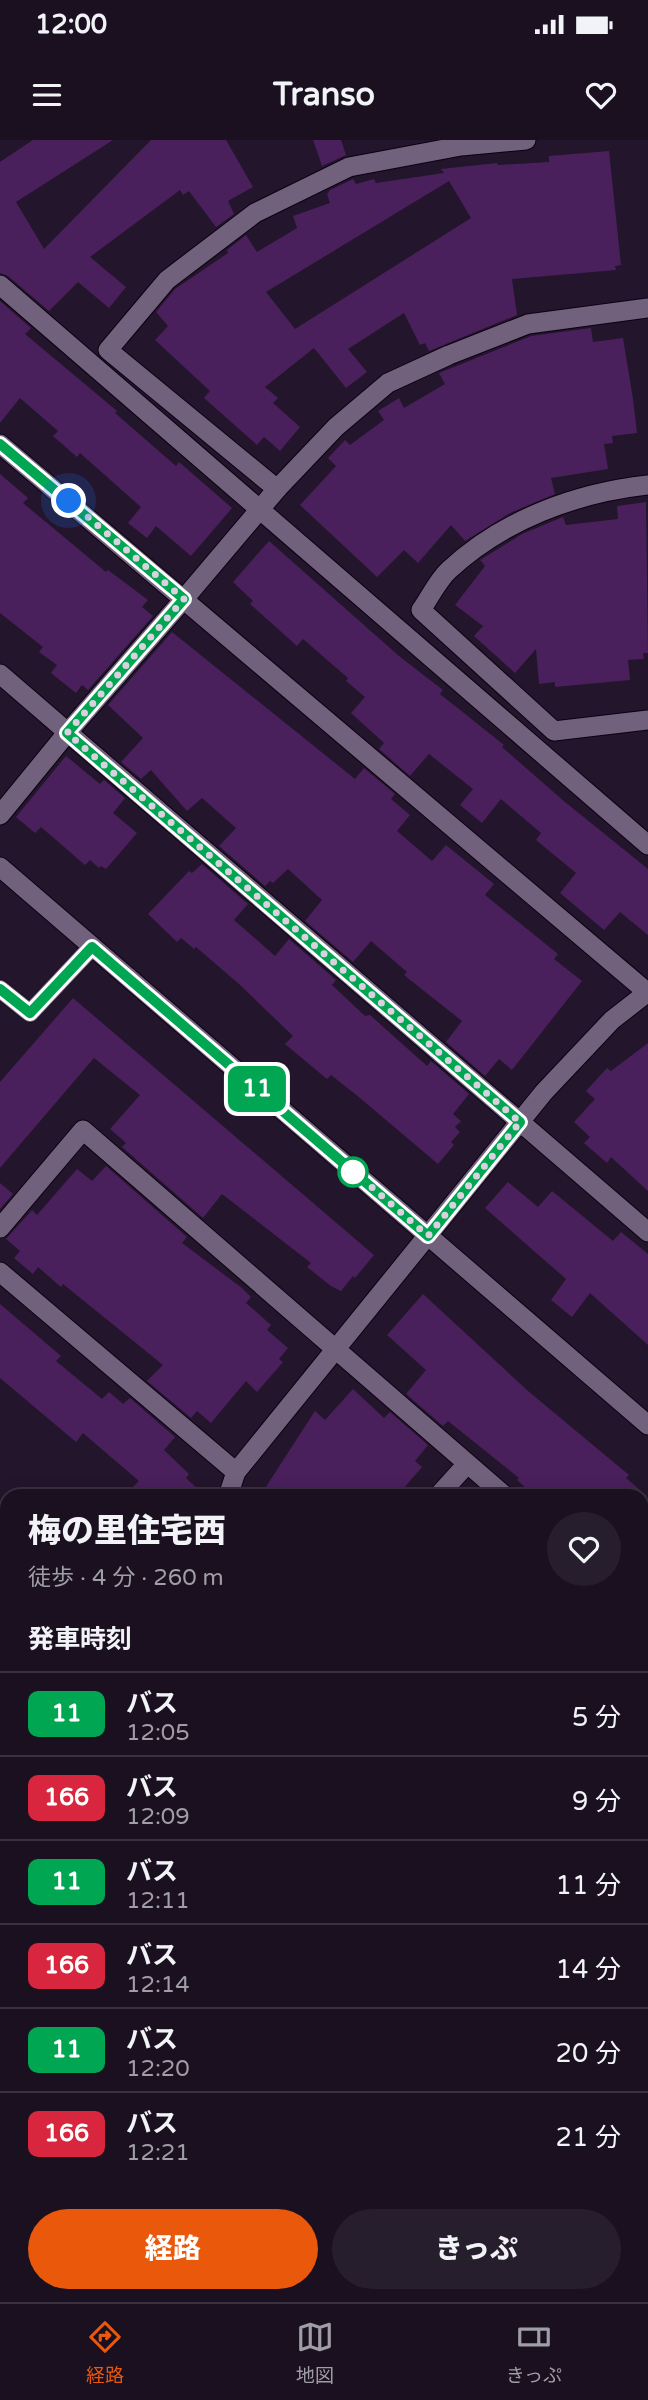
<!DOCTYPE html>
<html lang="ja">
<head>
<meta charset="utf-8">
<style>
	:root { --surface:#1a1020; --page:#271e2d; --text:#f1f3f6; --muted:#9f9da5; --line:#38303e; --accent:#ea580c }
	body { margin:0; font-family:"Varela Round","Noto Sans JP",sans-serif; background:var(--page); color:var(--text); height:100vh; display:flex; flex-direction:column; font-size:26px; white-space:nowrap }
	* { box-sizing:border-box; margin:0 }
	p { font-size:23px; color:var(--muted) }
	.icon { flex:none; width:38px; height:38px; fill:none; stroke:currentColor; stroke-width:2; stroke-linecap:round; stroke-linejoin:round }
	.map { position:relative; flex:1; overflow:hidden }
	.details { position:absolute; left:0px; top:1349px; width:649px; height:814px; display:flex; flex-direction:column; background:var(--surface); border-radius:21px 21px 0 0; box-shadow:0 4px 18px #0003,0 0 0 2px var(--line) }
	.details>* { flex:none }
	.badge { padding:0 14px; border-radius:10px; font-size:24px; line-height:46px }
	.you { position:absolute; width:35px; height:35px; margin:-18px; border:5px solid #fff; border-radius:50%; background:#1a73e8; box-shadow:0 0 0 10px #1a73e833 }
	.map>.badge { position:absolute; translate:-50% -50%; box-shadow:0 0 0 4px #fff }
	h2 { padding:0 28px; font-size:26px; line-height:63px }
	.round { display:grid; place-items:center; flex:none; width:74px; height:74px; border-radius:37px; background:var(--page) }
	.headline { display:flex; align-items:center; justify-content:space-between; height:119px; padding:0 28px }
	h1 { font-size:33px; font-weight:800; line-height:52px }
	.action { display:flex; gap:14px; margin-top:auto; padding:14px 28px }
	.action a { flex:1; height:80px; border-radius:42px; background:var(--accent); color:#fff; font-size:28px; font-weight:800; line-height:80px; text-align:center }
	.action a+a { background:var(--page); color:var(--text) }
	ul { padding:0; list-style:none }
	li { display:flex; align-items:center; gap:21px; height:84px; padding:0 28px; border-top:2px solid var(--line) }
	li div { flex:1 }
	li b { display:block; font-size:26px }
	li em { font-style:normal }
	li .badge { min-width:77px; font-weight:700; text-align:center }
	.status { display:flex; justify-content:space-between; align-items:center; height:49px; padding:0 35px; background:var(--surface); direction:ltr }
	.status svg { height:19px; fill:currentColor }
	header { display:flex; justify-content:space-between; align-items:center; height:91px; padding:0 28px; background:var(--surface); font-size:32px; font-weight:800 }
	.dock { display:flex; justify-content:space-around; align-items:center; height:98px; border-top:2px solid var(--line); background:var(--surface); font-size:19px; color:var(--muted) }
	.dock a { display:grid; justify-items:center; gap:4px }
	.dock .current { color:var(--accent) }
	.map>svg:first-child { display:block }
	.green { fill:#244d07 }
	.building { fill:#49205b; fill-rule:evenodd }
	.lines { fill:none; stroke-linecap:round; stroke-linejoin:round }
	.service-casing { stroke:#0c0213; stroke-width:19 }
	.pedestrian-casing { stroke:#0c0213; stroke-width:21 }
	.minor-casing { stroke:#0c0213; stroke-width:21 }
	.tertiary-casing { stroke:#0c0213; stroke-width:21 }
	.service { stroke:#72617c; stroke-width:18 }
	.pedestrian { stroke:#72617c; stroke-width:19 }
	.minor { stroke:#72617c; stroke-width:19 }
	.tertiary { stroke:#72617c; stroke-width:19 }
	.line-casing { stroke:#fff; stroke-width:16 }
	.line { stroke:#00a651; stroke-width:10 }
	.walk { stroke:#dad0df; stroke-width:7; stroke-dasharray:0 12.6 }
	.stop-dot { fill:#fff; stroke:#00a651; stroke-width:3.5 }
</style>
</head>
<body>
<div class="status"><b>12:00</b><svg viewBox="0 0 49 12"><path d="M0 12V9h3v3zM5 12V6h3v6zM10 12V3h3v9zM15 12V0h3v12zM26 1h20v11H26zM47 4h2v5h-2z"/></svg></div>
<header><svg class="icon" aria-label="menu" viewBox="0 0 24 24"><path d="M4 6h16M4 12h16M4 18h16"/></svg>Transo<svg class="icon" aria-label="heart" viewBox="0 0 24 24"><path d="M12 20l-8-8c-3-5 5-10 8-4 3-6 11-1 8 4z"/></svg></header>
<div class="map">
<svg width="648" height="2162" viewBox="0 0 648 2162">
	<rect width="100%" height="100%" fill="#23152b"/>
	<g class="green">
		<polygon points="0,1364 7,1371 7,1828 0,1825"/>
		<polygon points="642,1732 648,1737 648,1864 642,1871"/>
		<polygon points="7,1995 7,2156 442,2156 450,2162 0,2162 0,1999"/>
	</g>
	<g class="building">
		<polygon points="33,0 113,0 16,62 44,109 151,0 226,0 253,47 228,61 234,74 216,87 189,51 183,55 180,50 90,117 126,147 109,168 78,142 49,171 8,136 0,133 0,22"/>
		<polygon points="313,0 341,0 346,15 322,26"/>
		<path d="M 609,11 L 621,125 L 615,126 L 616,130 L 512,139 L 517,175 L 429,211 L 425,203 L 420,205 L 404,173 L 348,209 L 367,232 L 346,248 L 314,208 L 265,247 L 278,258 L 273,263 L 300,287 L 280,311 L 264,297 L 257,305 L 204,258 L 210,251 L 155,200 L 168,186 L 156,172 L 175,149 L 228,113 L 227,110 L 246,95 L 257,112 L 297,88 L 293,76 L 330,63 L 327,54 L 330,50 L 353,39 L 356,44 L 374,39 L 376,43 L 444,33 L 441,29 L 497,23 L 498,25 L 549,22 L 549,16 ZM 449,41 L 471,78 L 295,189 L 266,152 Z"/>
		<polygon points="0,161 31,188 25,194 117,271 115,273 176,326 179,322 232,368 191,416 156,386 147,398 128,383 141,367 80,313 77,317 53,296 58,291 20,258 0,283"/>
		<polygon points="591,188 593,202 623,198 633,259 637,293 612,296 613,303 604,304 608,329 551,338 555,354 510,373 465,401 451,385 418,423 404,410 377,437 300,365 336,326 328,318 345,300 350,305 384,280 378,271 399,258 404,268 445,244 439,233 531,196"/>
		<polygon points="0,334 28,358 23,363 106,432 108,430 148,460 142,467 153,476 88,550 82,545 76,553 51,533 57,525 39,512 43,507 0,473"/>
		<polygon points="646,362 648,513 643,513 644,519 628,520 630,540 555,547 555,542 539,544 536,509 515,533 474,496 483,486 455,465 485,426 480,420 522,394 563,377 566,385 618,379 617,366"/>
		<polygon points="269,401 399,516 443,550 440,554 504,605 502,607 565,662 648,729 648,795 620,772 604,790 560,753 576,733 536,700 541,693 501,659 482,683 460,665 473,649 429,614 410,636 379,609 384,603 351,573 365,557 346,541 348,538 303,499 297,506 250,464 253,461 233,442"/>
		<polygon points="172,492 355,639 364,628 395,654 391,659 410,675 397,691 432,721 446,705 494,744 485,755 558,814 554,819 582,841 512,930 499,919 485,936 446,902 462,881 404,835 407,832 371,801 353,822 305,781 322,760 288,729 273,743 270,741 265,746 219,706 236,688 202,658 187,671 151,630 141,639 121,622 143,598 108,565"/>
		<polygon points="66,616 100,644 104,640 125,658 113,673 137,693 106,729 101,726 99,728 90,720 85,725 41,687 35,693 16,677"/>
		<polygon points="202,724 248,764 234,780 275,816 289,799 336,840 332,845 365,876 370,875 427,926 431,921 469,954 453,974 461,981 455,987 460,992 451,1002 454,1005 438,1024 360,958 331,935 327,939 285,904 293,896 239,844 196,807 194,809 181,798 177,802 148,774 189,731 192,733"/>
		<polygon points="73,858 374,1115 355,1138 353,1136 341,1151 331,1146 307,1127 311,1123 222,1054 203,1078 122,1007 126,1003 110,989 140,955 94,918 0,1028 0,942"/>
		<polygon points="648,903 648,1051 611,1017 607,1023 584,1003 590,997 574,982 595,959 586,951 607,928 611,931"/>
		<polygon points="106,1026 187,1097 182,1103 242,1148 251,1157 246,1163 271,1185 267,1190 288,1208 279,1219 283,1222 257,1252 246,1241 211,1283 197,1271 191,1278 147,1241 163,1225 63,1144 61,1147 38,1127 33,1134 14,1118 20,1111 6,1099 32,1070 37,1075 77,1029 92,1041"/>
		<polygon points="508,1042 538,1067 552,1051 613,1101 621,1092 648,1114 648,1205 590,1153 572,1177 551,1160 566,1139 485,1068"/>
		<polygon points="0,1043 13,1054 0,1069"/>
		<polygon points="423,1154 528,1251 629,1335 626,1338 647,1356 535,1356 517,1340 519,1338 448,1281 443,1286 406,1254 426,1230 387,1195"/>
		<polygon points="0,1164 61,1216 56,1221 102,1259 109,1252 123,1264 130,1258 175,1297 164,1310 189,1334 186,1338 205,1356 124,1356 139,1341 83,1293 76,1302 0,1238"/>
		<polygon points="353,1249 384,1278 390,1272 428,1305 415,1321 422,1327 397,1356 260,1356 315,1271 325,1280"/>
	</g>
	<g class="lines">
		<g class="service-casing">
			<polyline id="service" points="0,849 30,873 92,807"/>
		</g>
		<g class="pedestrian-casing">
			<g id="pedestrian">
				<polyline points="0,145 648,705"/>
				<polyline points="184,459 277,349"/>
				<polyline points="0,675 67,593"/>
			</g>
		</g>
		<g class="minor-casing">
			<g id="minor">
				<polyline points="526,0 461,6 349,27 255,73 167,140 108,210 277,349 336,287 388,243 449,215 528,184 648,168"/>
				<polyline points="0,304 647,852"/>
				<path d="M 648,345 C 575,353 503,380 449,430 C 438,440 430,457 421,470 L 554,591 L 648,580"/>
				<polyline points="0,534 648,1092"/>
				<polyline points="67,593 184,459"/>
				<polyline points="0,1088 83,990 505,1356"/>
				<polyline points="0,1132 236,1332"/>
				<polyline points="438,1356 467,1324"/>
				<polyline points="642,1475 648,1480"/>
				<polyline points="642,1698 648,1703"/>
				<polyline points="642,1925 648,1929"/>
			</g>
		</g>
		<g class="tertiary-casing">
			<g id="tertiary">
				<polyline points="0,727 648,1285"/>
				<polyline points="228,1356 236,1332 544,952 612,880 648,852"/>
				<polyline points="642,2145 648,2150"/>
			</g>
		</g>
		<use href="#service" class="service"/>
		<use href="#pedestrian" class="pedestrian"/>
		<use href="#minor" class="minor"/>
		<use href="#tertiary" class="tertiary"/>
	</g>
	<g class="lines">
		<g class="line-casing">
			<polyline id="line" points="0,304 184,459 67,593 520,982 428,1096 92,807 30,873 0,849"/>
		</g>
		<use href="#line" class="line"/>
		<polyline class="walk" points="69,361 184,459 67,593 520,982 428,1096 344,1023 353,1032"/>
	</g>
	<circle class="stop-dot" cx="353" cy="1032" r="14"/>
</svg>
<div class="you" style="left:69px;top:361px"></div>
<b class="badge" style="left:257px;top:949px;background:#00a651;color:#fff">11</b>
<section class="details">
<div class="headline"><div><h1>梅の里住宅西</h1><p>徒歩 · 4 分 · 260 m</p></div><a class="round"><svg class="icon" aria-label="heart" viewBox="0 0 24 24"><path d="M12 20l-8-8c-3-5 5-10 8-4 3-6 11-1 8 4z"/></svg></a></div>
<h2>発車時刻</h2>
<ul>
<li><span class="badge" style="background:#00a651;color:#fff">11</span><div><b>バス</b><p>12:05</p></div><em>5 分</em></li>
<li><span class="badge" style="background:#d7263d;color:#fff">166</span><div><b>バス</b><p>12:09</p></div><em>9 分</em></li>
<li><span class="badge" style="background:#00a651;color:#fff">11</span><div><b>バス</b><p>12:11</p></div><em>11 分</em></li>
<li><span class="badge" style="background:#d7263d;color:#fff">166</span><div><b>バス</b><p>12:14</p></div><em>14 分</em></li>
<li><span class="badge" style="background:#00a651;color:#fff">11</span><div><b>バス</b><p>12:20</p></div><em>20 分</em></li>
<li><span class="badge" style="background:#d7263d;color:#fff">166</span><div><b>バス</b><p>12:21</p></div><em>21 分</em></li>
</ul>
<div class="action"><a>経路</a><a>きっぷ</a></div>
</section>
</div>
<nav class="dock">
<a class="current"><svg class="icon" aria-label="directions" viewBox="0 0 24 24"><path d="M12 3l9 9-9 9-9-9zM9 14v-3h6M13 9l2 2-2 2"/></svg>経路</a>
<a><svg class="icon" aria-label="map" viewBox="0 0 24 24"><path d="M3 6l6-2 6 2 6-2v14l-6 2-6-2-6 2zM9 4v14M15 6v14"/></svg>地図</a>
<a><svg class="icon" aria-label="tickets" viewBox="0 0 24 24"><path d="M3 7h18v10H3zM15 7v10"/></svg>きっぷ</a>
</nav>
</body>
</html>
